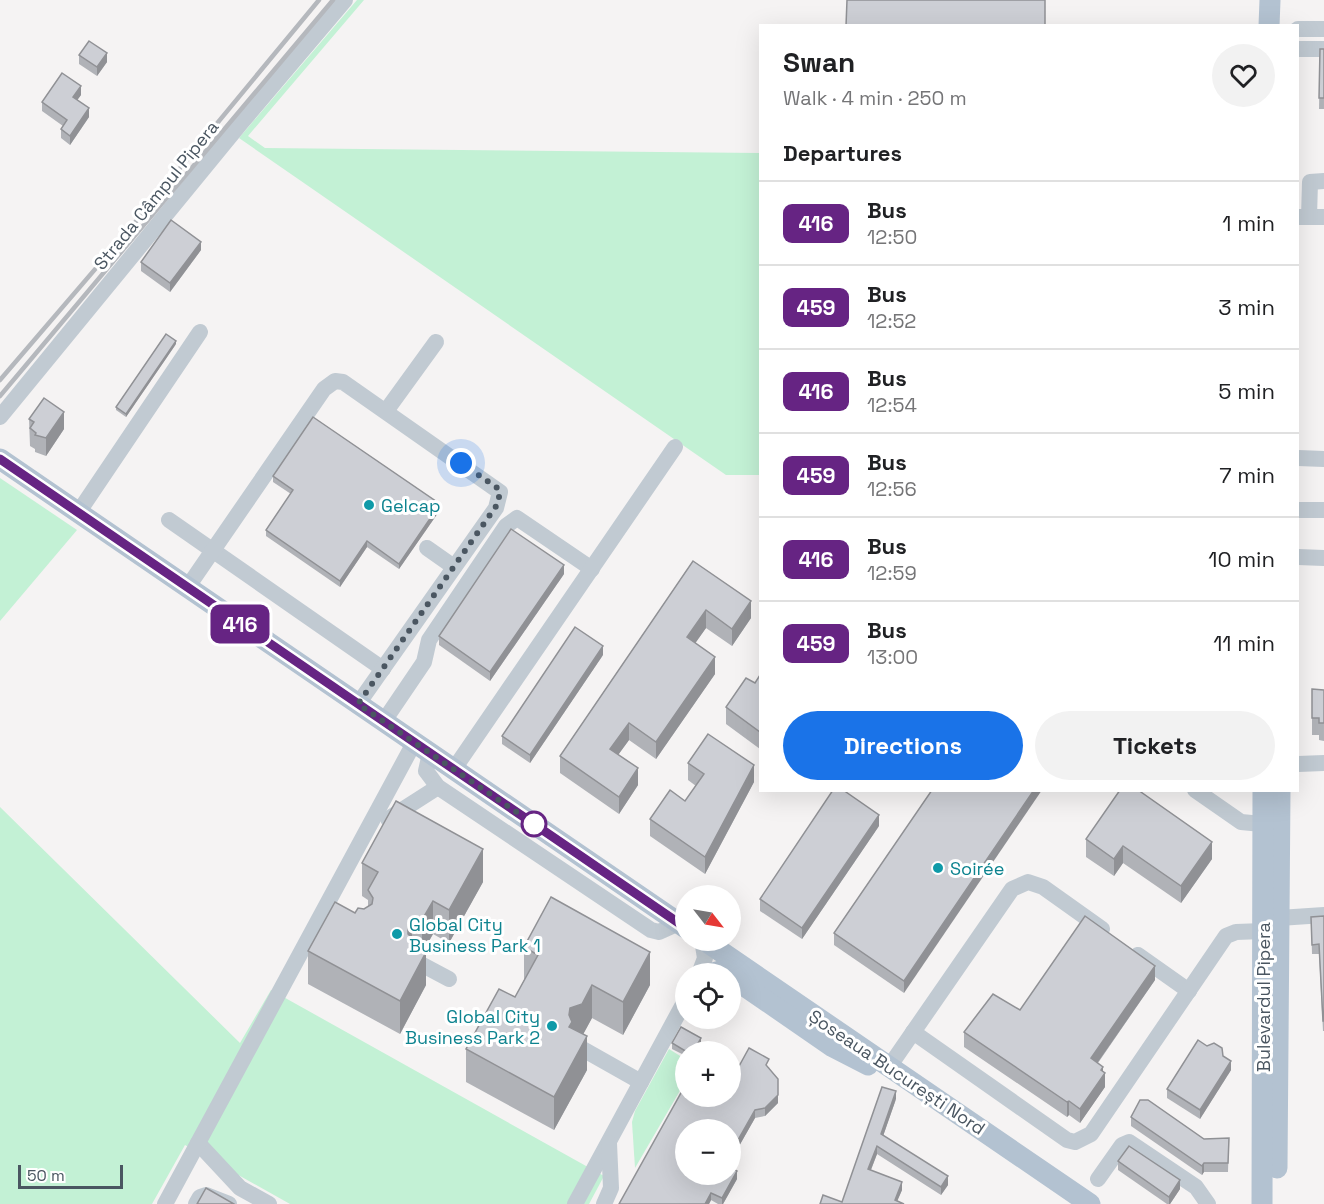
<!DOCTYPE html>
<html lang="en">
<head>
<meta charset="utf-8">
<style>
	:root { --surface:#fff; --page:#f2f2f2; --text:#202124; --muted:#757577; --line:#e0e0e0; --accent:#1a73e8 }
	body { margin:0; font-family:"Space Grotesk",sans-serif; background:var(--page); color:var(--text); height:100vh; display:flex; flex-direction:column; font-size:22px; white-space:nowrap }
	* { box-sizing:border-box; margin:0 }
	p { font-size:20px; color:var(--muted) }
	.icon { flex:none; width:33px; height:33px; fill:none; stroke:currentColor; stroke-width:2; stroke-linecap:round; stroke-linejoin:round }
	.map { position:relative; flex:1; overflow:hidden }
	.details { position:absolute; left:759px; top:24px; width:540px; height:768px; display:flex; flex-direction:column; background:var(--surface); border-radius:0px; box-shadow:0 6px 24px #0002 }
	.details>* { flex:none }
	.badge { padding:0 12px; border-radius:9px; font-size:21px; line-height:39px }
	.needle { width:39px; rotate:121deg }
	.buttons { position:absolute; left:675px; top:885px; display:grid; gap:12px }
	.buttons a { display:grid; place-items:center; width:66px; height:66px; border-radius:50%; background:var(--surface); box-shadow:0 6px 24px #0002; font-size:30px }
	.scale { position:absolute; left:18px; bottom:15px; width:105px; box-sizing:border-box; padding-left:6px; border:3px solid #4a5661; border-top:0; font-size:16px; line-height:21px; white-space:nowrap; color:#4a5661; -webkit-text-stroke:4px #fff; paint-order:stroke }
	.you { position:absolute; width:30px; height:30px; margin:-15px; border:4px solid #fff; border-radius:50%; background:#1a73e8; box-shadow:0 0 0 9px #1a73e833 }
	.map>.badge { position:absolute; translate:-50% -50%; box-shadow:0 0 0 3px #fff }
	h2 { padding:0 24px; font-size:22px; line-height:54px }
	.round { display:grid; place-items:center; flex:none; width:63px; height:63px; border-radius:32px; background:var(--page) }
	.summary { display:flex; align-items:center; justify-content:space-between; height:102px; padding:0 24px }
	h1 { font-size:28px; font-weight:700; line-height:45px }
	.button { display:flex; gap:12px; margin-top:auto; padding:12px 24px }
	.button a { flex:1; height:69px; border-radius:36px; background:var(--accent); color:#fff; font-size:24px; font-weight:700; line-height:69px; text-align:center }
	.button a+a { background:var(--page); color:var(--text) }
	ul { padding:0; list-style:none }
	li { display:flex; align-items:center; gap:18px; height:84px; padding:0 24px; border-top:2px solid var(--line) }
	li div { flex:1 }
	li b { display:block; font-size:22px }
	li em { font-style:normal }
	li .badge { min-width:66px; font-weight:700; text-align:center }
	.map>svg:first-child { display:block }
	.green { fill:#c3f1d5 }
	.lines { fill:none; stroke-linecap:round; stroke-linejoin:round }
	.minor { stroke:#c1cad2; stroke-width:16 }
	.major { stroke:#b3c2d1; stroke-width:21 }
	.rail { stroke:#b5b8bd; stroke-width:4.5 }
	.wall { fill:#b0b2b7 }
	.shaded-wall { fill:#909195 }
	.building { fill:#cdcfd5; stroke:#909195; stroke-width:1.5 }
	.line-casing { stroke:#fff; stroke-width:14 }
	.line { stroke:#662483; stroke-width:9 }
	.walk { stroke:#4a5661; stroke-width:6; stroke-dasharray:0 10.8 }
	.culture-dot { fill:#0f9aa8; stroke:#fff; stroke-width:2 }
	.stop-dot { fill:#fff; stroke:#662483; stroke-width:3 }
	.labels { text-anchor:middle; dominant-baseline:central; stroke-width:6; stroke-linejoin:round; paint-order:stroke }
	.street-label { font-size:18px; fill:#4a5661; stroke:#fff }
	.culture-label { font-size:18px; fill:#0d838f; stroke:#fff; text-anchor:start }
</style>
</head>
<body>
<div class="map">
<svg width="1324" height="1204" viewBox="0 0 1324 1204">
	<rect width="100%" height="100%" fill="#f5f3f3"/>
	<g class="green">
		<polygon points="357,0 364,0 248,136 265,148 760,153 760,475 726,475 239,138"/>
		<polygon points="0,478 77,530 0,621"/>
		<polygon points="0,807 240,1043 271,990 604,1176 589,1204 290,1204 185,1145 152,1204 0,1204"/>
		<polygon points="669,1049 685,1059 685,1082 635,1168 632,1122 635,1111"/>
	</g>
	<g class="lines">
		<g class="minor">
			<polyline points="1298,29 1324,29"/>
			<polyline points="1298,49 1324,49"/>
			<polyline points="1298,217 1324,217"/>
			<polyline points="1309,217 1310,182 1324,181"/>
			<polyline points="386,411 436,342"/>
			<polyline points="0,417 241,123 345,0"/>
			<polyline points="1298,458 1324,459"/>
			<polyline points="1298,510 1324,510"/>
			<polyline points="78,513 200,332"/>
			<polyline points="169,520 383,669"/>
			<polyline points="427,548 454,567"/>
			<polyline points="1298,557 1324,558"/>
			<polyline points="187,588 324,389 335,381 343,382 500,492 496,508 358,704"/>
			<polyline points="384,721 424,662 429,640 506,526 517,518 592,569"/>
			<polyline points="430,753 426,771 438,787 651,930 659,932 679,923"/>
			<polyline points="1298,764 1324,763"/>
			<polyline points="454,769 675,447"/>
			<polyline points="1195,790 1241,822 1262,824"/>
			<polyline points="388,819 438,787"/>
			<polyline points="1279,918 1324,915"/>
			<polyline points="1138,955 1189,991"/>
			<polyline points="417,962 449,979"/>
			<polyline points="699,974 705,958 702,940"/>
			<polyline points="913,1032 1067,1140 1075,1142 1091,1134 1226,936 1236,932 1263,931"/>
			<polyline points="579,1047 641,1082"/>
			<polyline points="889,1067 1012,889 1028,882 1043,887 1102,929"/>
			<polyline points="198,1143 240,1188 269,1204"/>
			<polyline points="1098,1179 1122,1145 1129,1142 1196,1187 1208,1204"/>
			<polyline points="165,1204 414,743"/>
			<polyline points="196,1204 200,1197 206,1195 229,1204"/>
			<polyline points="575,1204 686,999"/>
			<polyline points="604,1204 611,1188 609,1143"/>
		</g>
		<g class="major">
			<polyline points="1269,26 1270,0"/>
			<polyline points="0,459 686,928"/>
			<polyline points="704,940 1090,1204"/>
			<polyline points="710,974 723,970 744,972"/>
			<polyline points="730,976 833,1047 868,1065"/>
			<polyline points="1277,1168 1280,790"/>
			<polyline points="1262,1204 1263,790"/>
		</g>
		<g class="rail">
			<polyline points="0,380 133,225 319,0"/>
			<polyline points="0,396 333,0"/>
		</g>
	</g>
	<g class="wall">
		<polygon points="1320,49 1324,49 1324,109 1319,109"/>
		<polygon points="79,55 107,62 97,76 79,64"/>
		<polygon points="81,95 77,100 89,117 70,145 61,138 61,129 63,126 42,111 42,102"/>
		<polygon points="201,250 170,292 141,271 141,262"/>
		<polygon points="176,344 126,417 116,410 116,407"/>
		<polygon points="29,419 64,429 46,456 35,452 35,449 30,446"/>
		<polygon points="273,476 440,510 399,569 367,547 340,587 266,536 266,530 291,494 273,482"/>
		<polygon points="693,561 751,618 732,646 706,628 695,643 715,674 656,759 629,740 618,755 638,785 619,814 560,773 560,756"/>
		<polygon points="564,574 490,681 439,645 439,636"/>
		<polygon points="603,655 530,763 502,744 502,736"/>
		<polygon points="760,675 760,749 726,724 726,707 755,683"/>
		<polygon points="1312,689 1324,690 1324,741 1319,740 1319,735 1312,735"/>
		<polygon points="688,763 754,782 705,874 650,836 650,819 685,801 696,786 688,780"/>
		<polygon points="932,790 904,993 834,945 834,933"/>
		<polygon points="879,826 802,939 760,911 760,899"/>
		<polygon points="1086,839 1212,859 1181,903 1123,863 1114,876 1086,857"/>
		<polygon points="362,863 483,882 449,943 433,934 424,950 426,985 400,1034 308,984 308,951 368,907 368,900 362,896"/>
		<polygon points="1324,916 1324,1031 1323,1031 1319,954 1312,954 1311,917"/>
		<polygon points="524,947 650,985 623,1035 592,1018 583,1034 587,1070 554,1130 466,1082 466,1049 515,997 524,980"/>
		<polygon points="1155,980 1098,1063 1103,1072 1105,1087 1080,1123 1069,1115 1067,1117 964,1047 964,1032 1020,1010"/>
		<polygon points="672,1043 701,1044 696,1052 686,1052 686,1056 672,1049"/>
		<polygon points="1223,1056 1231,1070 1200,1119 1167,1098 1167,1089"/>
		<polygon points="769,1067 778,1103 765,1116 755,1118 730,1162 730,1130 686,1130 737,1179 723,1204 718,1204 711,1200 709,1204 619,1204 738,1068"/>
		<polygon points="896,1099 883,1136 948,1185 941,1195 877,1154 871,1170 902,1190 897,1201 820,1204 842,1202"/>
		<polygon points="1131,1117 1204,1139 1229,1138 1228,1172 1204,1172 1202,1175 1131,1126"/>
		<polygon points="1118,1161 1180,1189 1170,1204 1167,1204 1118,1170"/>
	</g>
	<g class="shaded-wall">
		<polygon points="107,53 107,62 97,76 97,67"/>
		<polygon points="81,86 81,95 73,106 73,97"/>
		<polygon points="89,108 89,117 70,145 70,136"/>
		<polygon points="201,242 201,250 170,292 170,283"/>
		<polygon points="176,341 176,344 126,417 126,414"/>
		<polygon points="64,412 64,429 46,456 46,438"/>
		<polygon points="440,504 440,510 399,569 399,564"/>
		<polygon points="367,541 367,547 340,587 340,581"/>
		<polygon points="564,565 564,574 490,681 490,672"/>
		<polygon points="751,601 751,618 732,646 732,629"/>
		<polygon points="706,610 706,628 687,655 687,637"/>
		<polygon points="603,646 603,655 530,763 530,755"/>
		<polygon points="715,657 715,674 656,759 656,742"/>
		<polygon points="629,723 629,740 610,766 610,749"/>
		<polygon points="754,765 754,782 705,874 705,857"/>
		<polygon points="638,768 638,785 619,814 619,797"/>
		<polygon points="1034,790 1042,790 904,993 904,981"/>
		<polygon points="879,815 879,826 802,939 802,928"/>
		<polygon points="1212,842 1212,859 1181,903 1181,886"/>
		<polygon points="1123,846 1123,863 1114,876 1114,859"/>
		<polygon points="483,849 483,882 449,943 449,910"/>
		<polygon points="433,901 433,934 422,953 422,920"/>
		<polygon points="412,920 412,971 410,976 408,925"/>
		<polygon points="426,952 426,985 400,1034 400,1001"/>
		<polygon points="650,952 650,985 623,1035 623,1002"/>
		<polygon points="1155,966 1155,980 1091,1072 1091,1058"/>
		<polygon points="592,985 592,1018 572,1055 569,1015 570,1008"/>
		<polygon points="587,1036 587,1070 554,1130 554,1097"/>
		<polygon points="701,1038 701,1044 696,1052 693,1052"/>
		<polygon points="1231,1061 1231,1070 1200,1119 1200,1110"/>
		<polygon points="1103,1067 1103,1075 1105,1073 1105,1087 1080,1123 1080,1109"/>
		<polygon points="778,1087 778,1103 765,1116 765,1108"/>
		<polygon points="896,1091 896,1099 881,1142 881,1134"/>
		<polygon points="1069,1101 1069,1115 1067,1117 1067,1102"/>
		<polygon points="755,1110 755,1118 730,1162 730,1154"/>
		<polygon points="877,1146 877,1154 868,1177 868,1169"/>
		<polygon points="1204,1163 1204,1172 1202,1175 1202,1166"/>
		<polygon points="737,1171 737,1179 723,1204 722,1204 722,1198"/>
		<polygon points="948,1176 948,1185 941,1195 941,1187"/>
		<polygon points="1180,1180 1180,1189 1170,1204 1169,1204 1169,1197"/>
		<polygon points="902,1182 902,1190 896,1204 895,1200"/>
		<polygon points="711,1193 711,1200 709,1204 705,1204"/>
	</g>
	<g class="building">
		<polygon points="847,0 1045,0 1045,26 846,26"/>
		<polygon points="89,41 107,53 97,67 79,55"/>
		<polygon points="1320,49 1324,49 1324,98 1319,98"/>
		<polygon points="62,73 81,86 73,97 89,108 70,136 61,129 67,120 42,102"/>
		<polygon points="171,220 201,242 170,283 141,262"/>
		<polygon points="166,334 176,341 126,414 116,407"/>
		<polygon points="44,398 64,412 46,438 35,435 36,433 30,428 34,422 29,419"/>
		<polygon points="313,417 440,504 399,564 367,541 340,581 266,530 293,490 273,476"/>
		<polygon points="511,529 564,565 490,672 439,636"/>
		<polygon points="693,561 751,601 732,629 706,610 687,637 715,657 656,742 629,723 610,749 638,768 619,797 560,756"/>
		<polygon points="575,627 603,646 530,755 502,736"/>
		<polygon points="760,675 760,732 726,707 746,678 755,683"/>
		<polygon points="1312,689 1324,690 1324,723 1319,723 1319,718 1312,718"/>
		<polygon points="708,734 754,765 705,857 650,819 670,790 685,801 704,774 688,763"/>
		<polygon points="833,790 843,790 879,815 802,928 760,899"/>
		<polygon points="932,790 1034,790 904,981 834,933"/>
		<polygon points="1120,790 1138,790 1212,842 1181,886 1123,846 1114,859 1086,839"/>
		<polygon points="396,801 483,849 449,910 433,901 422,920 412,920 408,925 408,934 412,938 410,943 426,952 400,1001 308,951 335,902 355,913 358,908 364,909 372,904 373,898 368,890 378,872 362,863"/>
		<polygon points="551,897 650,952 623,1002 592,985 582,1004 570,1008 569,1015 572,1022 569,1027 587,1036 554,1097 466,1049 499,989 515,997 538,955 524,947"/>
		<polygon points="1085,916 1155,966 1091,1058 1103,1067 1101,1070 1105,1073 1080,1109 1069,1101 1067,1102 964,1032 993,994 1020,1010"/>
		<polygon points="1324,916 1324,1021 1323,1021 1319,944 1312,945 1311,917"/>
		<polygon points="681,1027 701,1038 693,1052 687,1052 672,1043"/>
		<polygon points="1198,1040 1207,1046 1214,1043 1222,1048 1223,1056 1231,1061 1200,1110 1167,1089"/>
		<polygon points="749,1048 769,1059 766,1065 778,1079 778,1095 765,1108 755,1110 730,1154 730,1130 686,1130 686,1174 730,1174 730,1167 737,1171 722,1198 711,1193 705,1204 619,1204 686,1084 686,1096 730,1096 730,1063 738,1068"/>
		<polygon points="882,1087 896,1091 881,1134 948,1176 941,1187 877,1146 868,1169 902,1182 895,1200 904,1204 820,1204 823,1195 842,1202"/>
		<polygon points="1140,1100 1148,1100 1204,1139 1229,1138 1228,1163 1204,1163 1202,1166 1131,1117"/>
		<polygon points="1129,1146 1180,1180 1169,1197 1118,1161"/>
		<polygon points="206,1188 234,1204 197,1204"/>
	</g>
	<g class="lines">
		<g class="line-casing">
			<polyline id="line" points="0,459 686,928"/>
		</g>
		<use href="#line" class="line"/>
		<polyline class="walk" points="461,463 499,489 499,502 358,704 534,824"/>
	</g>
	<g class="culture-dot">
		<circle cx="369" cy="505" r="6"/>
		<circle cx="938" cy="868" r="6"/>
		<circle cx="397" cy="934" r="6"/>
		<circle cx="552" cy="1026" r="6"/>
	</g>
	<circle class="stop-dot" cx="534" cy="824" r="12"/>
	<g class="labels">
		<g class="street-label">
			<text transform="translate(156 195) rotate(-51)">Strada Câmpul Pipera</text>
			<text transform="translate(1263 997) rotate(-90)">Bulevardul Pipera</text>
			<text transform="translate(897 1072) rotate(34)">Șoseaua București Nord</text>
		</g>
		<g class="culture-label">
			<text x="381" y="505">Gelcap</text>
			<text x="950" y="868">Soirée</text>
			<text x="409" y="924">Global City<tspan x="409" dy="21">Business Park 1</tspan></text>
			<text x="540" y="1016" text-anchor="end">Global City<tspan x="540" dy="21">Business Park 2</tspan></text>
		</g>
	</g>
</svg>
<div class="buttons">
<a><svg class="needle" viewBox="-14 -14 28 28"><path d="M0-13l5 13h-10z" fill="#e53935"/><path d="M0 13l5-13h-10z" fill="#757577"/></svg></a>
<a><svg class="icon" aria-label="locate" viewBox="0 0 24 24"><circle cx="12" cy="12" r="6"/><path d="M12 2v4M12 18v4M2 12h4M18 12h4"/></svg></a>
<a>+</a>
<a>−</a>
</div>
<div class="scale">50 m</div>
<div class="you" style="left:461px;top:463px"></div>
<b class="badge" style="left:240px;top:624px;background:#662483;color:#fff">416</b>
<section class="details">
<div class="summary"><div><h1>Swan</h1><p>Walk · 4 min · 250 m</p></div><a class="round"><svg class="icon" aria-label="heart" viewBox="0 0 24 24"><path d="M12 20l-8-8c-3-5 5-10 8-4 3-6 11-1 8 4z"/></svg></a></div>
<h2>Departures</h2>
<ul>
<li><span class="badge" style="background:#662483;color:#fff">416</span><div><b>Bus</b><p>12:50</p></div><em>1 min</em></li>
<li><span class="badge" style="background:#662483;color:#fff">459</span><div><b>Bus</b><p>12:52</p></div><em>3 min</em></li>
<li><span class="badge" style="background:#662483;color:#fff">416</span><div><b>Bus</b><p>12:54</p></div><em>5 min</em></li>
<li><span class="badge" style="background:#662483;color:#fff">459</span><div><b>Bus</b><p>12:56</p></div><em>7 min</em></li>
<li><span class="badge" style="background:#662483;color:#fff">416</span><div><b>Bus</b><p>12:59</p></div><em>10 min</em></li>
<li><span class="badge" style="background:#662483;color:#fff">459</span><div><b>Bus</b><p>13:00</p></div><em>11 min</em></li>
</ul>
<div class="button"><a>Directions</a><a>Tickets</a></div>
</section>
</div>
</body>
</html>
